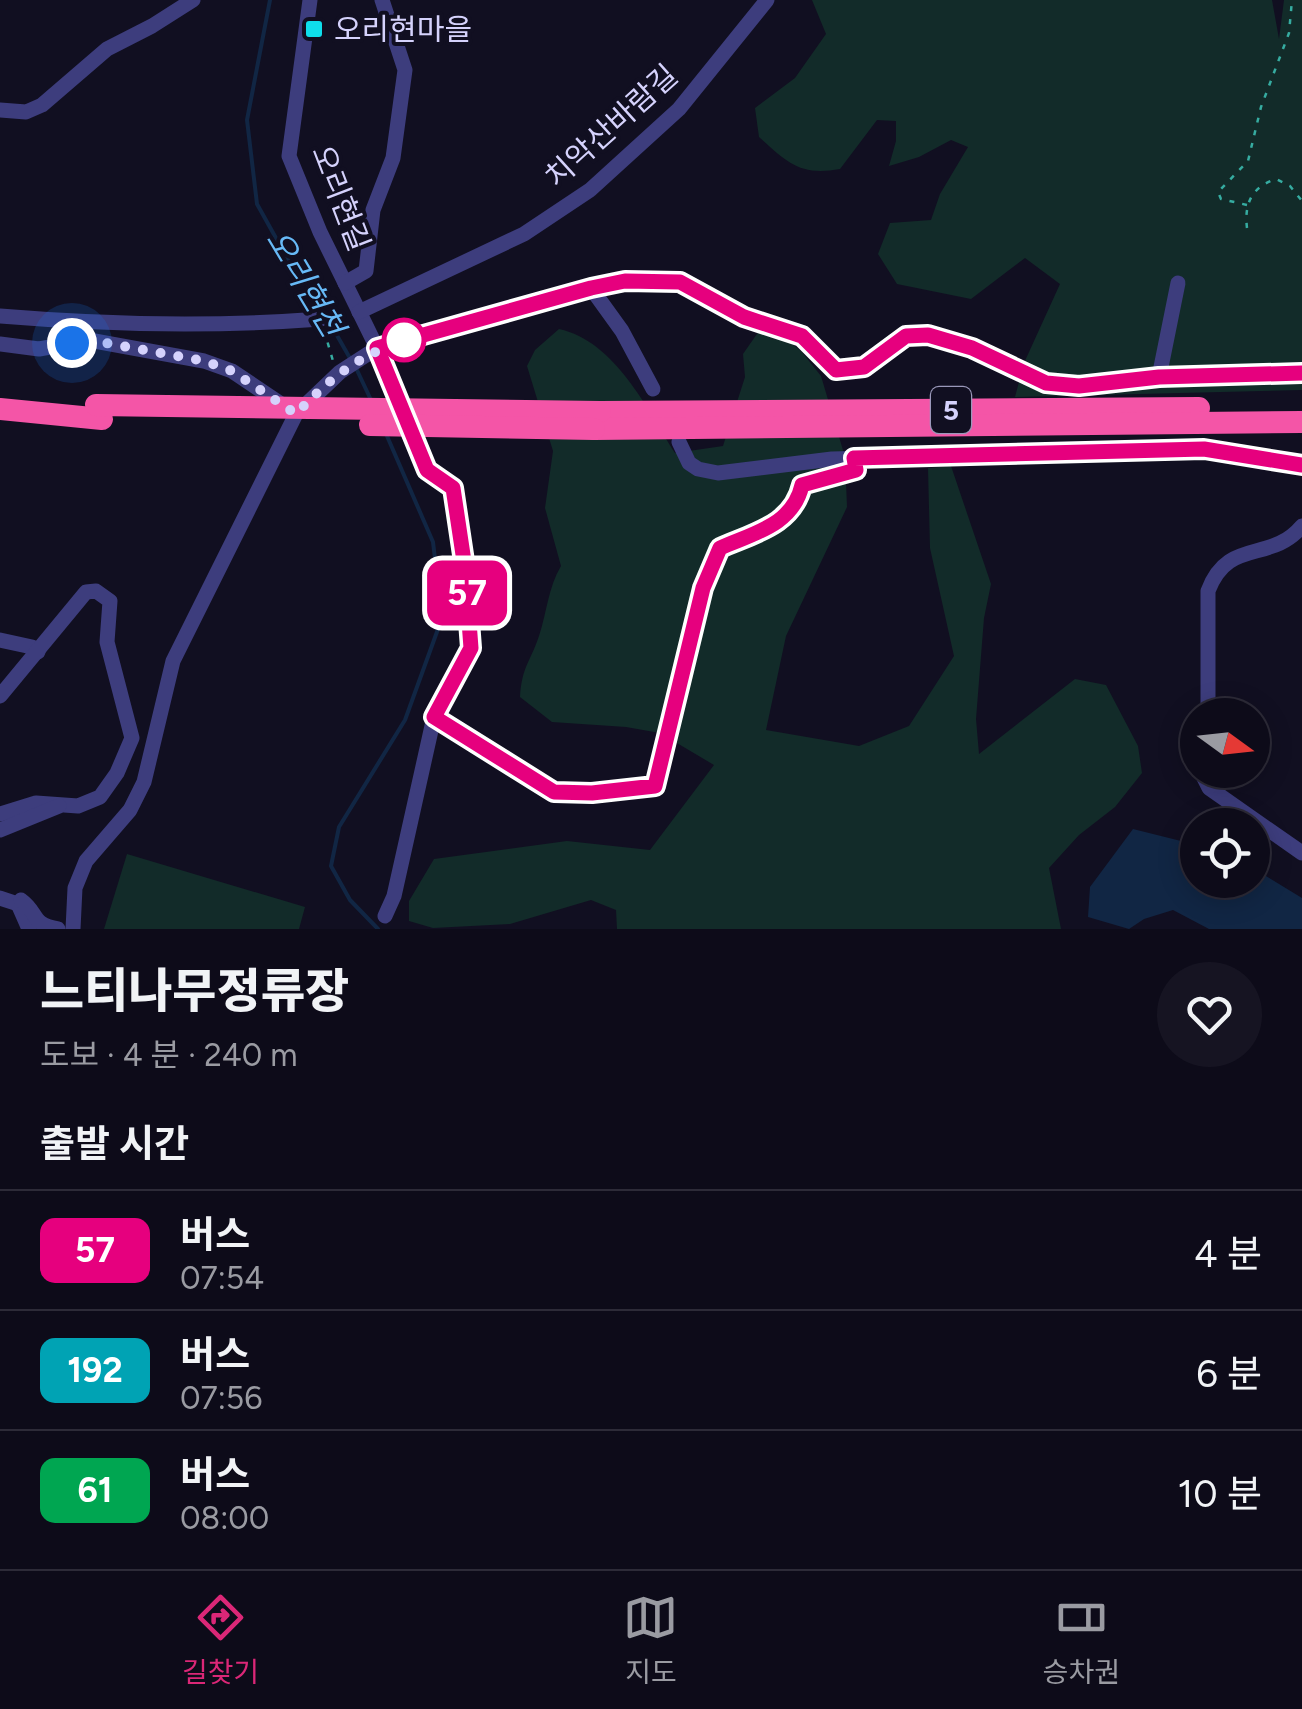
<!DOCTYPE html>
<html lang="ko">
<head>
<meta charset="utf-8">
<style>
	:root { --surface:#0d0b19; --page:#161422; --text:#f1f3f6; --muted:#9a9ba2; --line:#2d2b38; --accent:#db2777 }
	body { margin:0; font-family:Figtree,"Noto Sans KR",sans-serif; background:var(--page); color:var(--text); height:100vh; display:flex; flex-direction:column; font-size:38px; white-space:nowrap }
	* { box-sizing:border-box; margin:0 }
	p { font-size:32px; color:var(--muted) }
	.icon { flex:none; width:55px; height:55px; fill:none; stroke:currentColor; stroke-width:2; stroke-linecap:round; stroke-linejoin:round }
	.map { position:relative; height:929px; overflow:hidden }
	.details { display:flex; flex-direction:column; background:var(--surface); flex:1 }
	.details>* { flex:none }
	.badge { padding:0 20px; border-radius:15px; font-size:35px; line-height:65px }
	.needle { width:65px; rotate:105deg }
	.controls { position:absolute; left:1180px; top:698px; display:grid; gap:20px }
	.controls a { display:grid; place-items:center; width:90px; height:90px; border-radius:50%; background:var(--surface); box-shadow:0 5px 25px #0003,0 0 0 2px var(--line); font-size:50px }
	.you { position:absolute; width:50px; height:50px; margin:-25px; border:8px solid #fff; border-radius:50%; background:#1a73e8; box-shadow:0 0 0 15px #1a73e833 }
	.map>.badge { position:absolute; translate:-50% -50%; box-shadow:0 0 0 5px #fff }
	h2 { padding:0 40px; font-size:38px; line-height:90px }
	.round { display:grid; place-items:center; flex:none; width:105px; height:105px; border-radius:52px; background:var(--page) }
	.summary { display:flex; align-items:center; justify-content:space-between; height:170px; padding:0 40px }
	h1 { font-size:48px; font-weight:800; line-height:75px }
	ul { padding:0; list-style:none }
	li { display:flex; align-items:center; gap:30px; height:120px; padding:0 40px; border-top:2px solid var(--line) }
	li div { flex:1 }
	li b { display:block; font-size:38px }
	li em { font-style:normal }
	li .badge { min-width:110px; font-weight:700; text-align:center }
	.tabs { display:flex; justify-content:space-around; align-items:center; height:140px; border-top:2px solid var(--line); background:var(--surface); font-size:28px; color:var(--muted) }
	.tabs a { display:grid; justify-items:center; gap:5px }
	.tabs .on { color:var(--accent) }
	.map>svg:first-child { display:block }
	.green { fill:#122b29 }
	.water { fill:#112644 }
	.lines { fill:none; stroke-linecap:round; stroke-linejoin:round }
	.stream { stroke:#112644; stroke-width:4 }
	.path { stroke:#36aca1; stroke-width:2.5; stroke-dasharray:5 8; stroke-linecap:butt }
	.minor { stroke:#3d3d7d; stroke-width:15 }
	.highway { stroke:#f455a7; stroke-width:22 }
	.highway-bridge { stroke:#f455a7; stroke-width:22 }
	.line-casing { stroke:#fff; stroke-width:22 }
	.line { stroke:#e6007e; stroke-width:15 }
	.walk { stroke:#d5d2fc; stroke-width:10; stroke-dasharray:0 18 }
	.poi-dot { fill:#0fdeec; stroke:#110f21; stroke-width:4 }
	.stop-dot { fill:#fff; stroke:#e6007e; stroke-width:5 }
	.labels { text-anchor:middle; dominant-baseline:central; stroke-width:8; stroke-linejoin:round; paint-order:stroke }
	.shield { fill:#110f21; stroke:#9a98ba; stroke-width:2.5 }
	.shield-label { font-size:28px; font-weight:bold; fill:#d5d2fc }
	.poi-label { font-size:30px; fill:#d5d2fc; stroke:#110f21; text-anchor:start }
	.street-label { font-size:30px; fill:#d5d2fc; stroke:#110f21 }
	.water-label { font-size:32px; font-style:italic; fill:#67b9f6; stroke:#110f21 }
</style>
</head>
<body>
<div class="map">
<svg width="1302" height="929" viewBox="0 0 1302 929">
	<rect width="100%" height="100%" fill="#110f21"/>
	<g class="green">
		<path d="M 812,0 L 1272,0 L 1279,39 L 1284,0 L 1302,0 L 1302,390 L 1015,397 L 1024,363 L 1060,284 L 1025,258 L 971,299 L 897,284 L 878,254 L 890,223 L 931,220 L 940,194 L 968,147 L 951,140 L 919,157 L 889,166 L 896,141 L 896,121 L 877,120 L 840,169 C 800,176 788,163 759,137 L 755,108 L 795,78 L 826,34 Z"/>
		<path d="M 559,329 C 615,341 647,409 675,453 L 723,446 L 745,377 L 743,354 L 759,331 L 784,338 L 801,351 L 821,376 L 845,457 L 847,507 L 786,636 L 766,730 L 859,746 L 909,726 L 954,656 L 930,548 L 928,468 L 951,466 L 991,584 L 984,618 L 976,719 L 979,754 L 1075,679 L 1106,685 L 1138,746 L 1142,773 L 1115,807 L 1079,835 L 1049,868 L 1061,929 L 617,929 L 616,910 L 591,900 L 510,924 L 433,928 L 409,921 L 409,901 L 434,859 L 567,841 L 650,850 L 714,765 L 660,733 L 626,727 L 552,722 L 520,697 C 522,666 530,663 539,636 C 547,612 548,588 561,566 L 545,508 L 553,451 L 527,366 L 535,350 Z"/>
		<polygon points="127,854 305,907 299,929 104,929"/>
	</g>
	<polygon class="water" points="1133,829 1197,845 1198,880 1252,880 1253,868 1302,898 1302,929 1209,929 1173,910 1144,919 1129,929 1088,917 1090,887"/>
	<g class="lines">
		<g class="stream">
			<polyline points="270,0 247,120 257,204 291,265 306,281 351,360"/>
			<polyline points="356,368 371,400"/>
			<polyline points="378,929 350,900 331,866 339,827 405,720 442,618 433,542 387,436"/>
		</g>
		<g class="path">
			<polyline points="1247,205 1221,199 1218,192 1248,161 1261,107 1289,33 1292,0"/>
			<path d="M 1247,228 C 1244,203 1252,187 1276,179 L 1290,186 L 1302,201"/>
			<polyline points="324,330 333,361"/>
		</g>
		<g class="minor">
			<polyline points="310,0 289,156 320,232 377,348 427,471 453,488 465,568 471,648 434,717 394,896 385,916"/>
			<polyline points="0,110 26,112 42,105 107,49 152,26 193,0"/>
			<polyline points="345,283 366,271 373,210 393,158 405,70 382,0"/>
			<polyline points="591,288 622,331 653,389"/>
			<polyline points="359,312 524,234 590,190 679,109 767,0"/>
			<path d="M 0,316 C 108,325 214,327 321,319"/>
			<polyline points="0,344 39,349 89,340 204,361 232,371 284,406"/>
			<polyline points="1159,377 1178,283"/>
			<polyline points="679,442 689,463 698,469 718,473 832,459 1204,449 1302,465"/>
			<polyline points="0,640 32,647 38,652"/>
			<polyline points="0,696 86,592 96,591 110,601 107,642 132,738 117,773 100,797 78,806 36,803 0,814"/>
			<path d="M 1208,715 L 1208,591 C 1228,537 1270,564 1302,526"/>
			<path d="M 434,717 L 554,792 L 591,793 L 655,786 L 703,587 L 719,548 C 754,533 793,525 803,485 L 856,470 L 854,458"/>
			<polyline points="1200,770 1209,788 1302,853"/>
			<polyline points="0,830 59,806"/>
			<polyline points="0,898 18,904 29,929"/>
			<path d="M 21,900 C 39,913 30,924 58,929"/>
			<polyline points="73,929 75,888 86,861 130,810 144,782 173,661 296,414 340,372 377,348 557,296 625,281 680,283 744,317 802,337 836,369 864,367 905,336 928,335 972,348 1046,383 1079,386 1159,377 1302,373"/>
		</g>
		<g class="highway">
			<polyline points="0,409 102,419"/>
			<polyline points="600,412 1199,408"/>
			<polyline points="594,429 1302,422"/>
		</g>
		<g class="highway-bridge">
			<polyline points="96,405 600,412"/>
			<polyline points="370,425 594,429"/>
		</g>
	</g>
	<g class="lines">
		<g class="line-casing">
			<path id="line" d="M 1302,373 L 1159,377 L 1079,386 L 1046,383 L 972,348 L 928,335 L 906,336 L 864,367 L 836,370 L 802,336 L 744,317 L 680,282 L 625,281 L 591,288 L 377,348 L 427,470 L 453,488 L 465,568 L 471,648 L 434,717 L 554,792 L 592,793 L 655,786 L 703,588 L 720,548 C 754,533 793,525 802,485 L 856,470 L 854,458 L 1204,449 L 1302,465"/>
		</g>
		<use href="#line" class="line"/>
		<path class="walk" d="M 72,343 L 89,340 L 204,361 L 232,371 L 296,414 C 332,376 363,352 413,338 L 404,340"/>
	</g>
	<rect class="poi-dot" x="304" y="19" width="20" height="20" rx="5"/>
	<circle class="stop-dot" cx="404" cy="340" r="20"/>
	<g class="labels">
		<rect class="shield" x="931" y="387" width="40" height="46" rx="8"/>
		<g class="shield-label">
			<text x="951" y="410">5</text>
		</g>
		<g class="poi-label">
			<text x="334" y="29">오리현마을</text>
		</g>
		<g class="street-label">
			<text transform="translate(611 126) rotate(-42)">치악산바람길</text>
			<text transform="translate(341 198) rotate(69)">오리현길</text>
		</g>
		<g class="water-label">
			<text transform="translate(305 283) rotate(59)">오리현천</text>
		</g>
	</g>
</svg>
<div class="controls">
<a><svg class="needle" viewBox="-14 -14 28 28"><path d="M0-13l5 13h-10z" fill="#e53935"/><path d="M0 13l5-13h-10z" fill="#9a9ba2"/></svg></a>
<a><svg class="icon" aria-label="locate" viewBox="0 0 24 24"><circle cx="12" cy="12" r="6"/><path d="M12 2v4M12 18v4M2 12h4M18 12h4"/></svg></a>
</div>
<div class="you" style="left:72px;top:343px"></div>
<b class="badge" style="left:467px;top:593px;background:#e6007e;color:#fff">57</b>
</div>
<section class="details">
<div class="summary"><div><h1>느티나무정류장</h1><p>도보 · 4 분 · 240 m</p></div><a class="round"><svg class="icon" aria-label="heart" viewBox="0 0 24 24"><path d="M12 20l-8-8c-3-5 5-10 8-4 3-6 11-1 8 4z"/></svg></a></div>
<h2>출발 시간</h2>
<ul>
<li><span class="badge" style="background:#e6007e;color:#fff">57</span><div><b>버스</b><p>07:54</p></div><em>4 분</em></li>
<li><span class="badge" style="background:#00a3b4;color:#fff">192</span><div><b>버스</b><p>07:56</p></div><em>6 분</em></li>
<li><span class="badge" style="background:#00a651;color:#fff">61</span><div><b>버스</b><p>08:00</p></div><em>10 분</em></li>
</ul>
</section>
<nav class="tabs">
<a class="on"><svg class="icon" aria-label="directions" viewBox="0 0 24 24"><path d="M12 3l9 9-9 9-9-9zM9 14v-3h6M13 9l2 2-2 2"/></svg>길찾기</a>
<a><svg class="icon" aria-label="map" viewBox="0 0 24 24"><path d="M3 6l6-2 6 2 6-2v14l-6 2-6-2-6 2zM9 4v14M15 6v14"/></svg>지도</a>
<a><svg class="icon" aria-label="tickets" viewBox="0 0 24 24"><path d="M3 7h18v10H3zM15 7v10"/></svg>승차권</a>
</nav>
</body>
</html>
